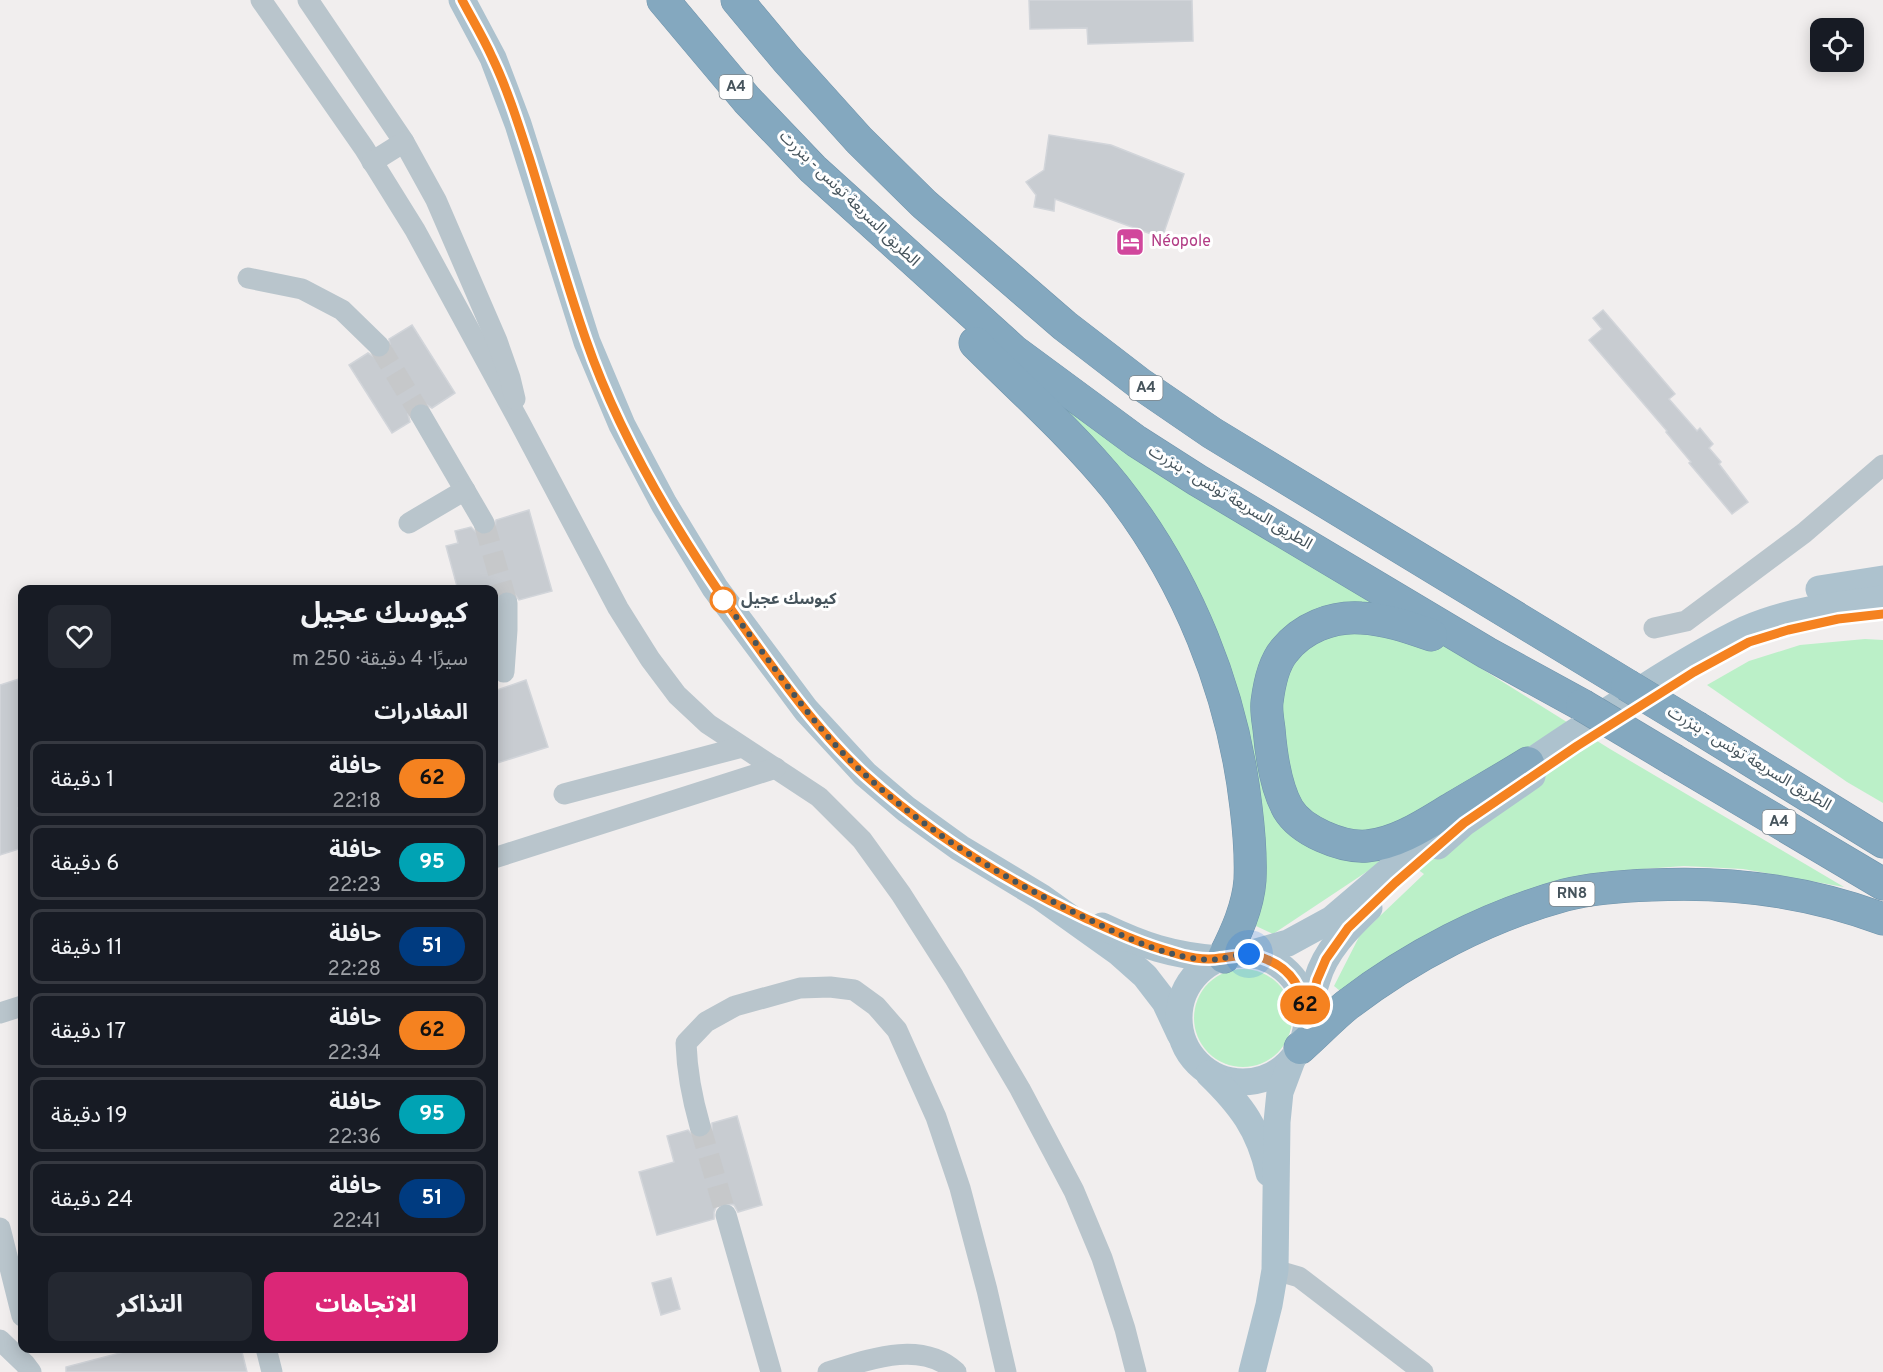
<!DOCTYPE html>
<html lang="ar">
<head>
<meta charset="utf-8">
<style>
	:root { --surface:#171b24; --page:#242831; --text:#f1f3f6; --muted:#9ea1a6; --line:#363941; --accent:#db2777 }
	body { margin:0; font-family:Overpass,"Noto Sans Arabic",sans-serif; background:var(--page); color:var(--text); direction:rtl; height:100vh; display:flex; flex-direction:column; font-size:22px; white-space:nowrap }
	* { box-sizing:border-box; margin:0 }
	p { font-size:20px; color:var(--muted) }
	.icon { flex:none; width:33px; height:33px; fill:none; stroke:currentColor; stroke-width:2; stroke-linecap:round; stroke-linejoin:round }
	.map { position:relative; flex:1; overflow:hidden; direction:ltr }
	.sheet { position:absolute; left:18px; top:585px; width:480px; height:768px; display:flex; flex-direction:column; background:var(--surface); border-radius:12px; box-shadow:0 3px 15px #0003; direction:rtl }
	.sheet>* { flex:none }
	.badge { padding:0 12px; border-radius:20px; font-size:21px; line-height:39px }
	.tools { position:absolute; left:1810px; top:18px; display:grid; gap:12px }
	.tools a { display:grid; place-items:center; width:54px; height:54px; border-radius:12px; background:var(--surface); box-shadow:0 3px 15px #0003; font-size:30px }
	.you { position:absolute; width:30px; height:30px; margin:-15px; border:4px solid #fff; border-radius:50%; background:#1a73e8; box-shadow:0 0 0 9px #1a73e833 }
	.map>.badge { position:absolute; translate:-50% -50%; box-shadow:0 0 0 3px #fff }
	h2 { padding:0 30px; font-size:22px; line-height:54px }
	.round { display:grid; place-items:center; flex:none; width:63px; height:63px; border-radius:12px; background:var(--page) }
	.summary { display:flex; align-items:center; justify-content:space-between; height:102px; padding:0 30px }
	h1 { font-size:28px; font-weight:700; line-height:45px }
	.primary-button { display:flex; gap:12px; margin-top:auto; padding:12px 30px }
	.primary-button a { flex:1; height:69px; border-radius:12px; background:var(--accent); color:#fff; font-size:24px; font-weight:700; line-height:69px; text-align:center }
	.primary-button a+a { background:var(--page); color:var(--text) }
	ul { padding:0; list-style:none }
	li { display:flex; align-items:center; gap:18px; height:75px; margin:0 12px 9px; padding:0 18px; border:3px solid var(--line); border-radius:12px }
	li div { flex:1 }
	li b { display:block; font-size:22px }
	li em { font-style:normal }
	li .badge { min-width:66px; font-weight:700; text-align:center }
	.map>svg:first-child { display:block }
	.green { fill:#bbf0c8 }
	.building { fill:#c8ccd1; stroke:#d2d5da; stroke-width:1.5 }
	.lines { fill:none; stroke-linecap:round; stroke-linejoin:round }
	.minor-tunnel { stroke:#c6c8ca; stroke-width:21; stroke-dasharray:21 10; stroke-linecap:butt }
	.highway-casing { stroke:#6f93ab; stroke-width:33 }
	.minor { stroke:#b9c5cc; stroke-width:21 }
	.major { stroke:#adc2ce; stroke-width:27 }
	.highway { stroke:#84a8bf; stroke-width:32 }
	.highway-bridge-casing { stroke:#6f93ab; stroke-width:33; stroke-linecap:butt }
	.highway-bridge { stroke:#84a8bf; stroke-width:32 }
	.line-casing { stroke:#fff; stroke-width:14 }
	.line { stroke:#f58220; stroke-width:9 }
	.walk { stroke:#46545c; stroke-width:6; stroke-dasharray:0 10.8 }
	.stop-dot { fill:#fff; stroke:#f58220; stroke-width:3 }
	.labels { text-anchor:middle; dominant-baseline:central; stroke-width:6; stroke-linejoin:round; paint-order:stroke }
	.shield { fill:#fff; stroke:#7e878d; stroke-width:1.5 }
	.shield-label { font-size:15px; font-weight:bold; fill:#46545c }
	.street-label { font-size:16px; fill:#46545c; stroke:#fff }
	.hotel-label { font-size:16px; fill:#b23c85; stroke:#fff; text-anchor:start }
	.stop-label { font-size:16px; font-weight:bold; fill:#46545c; stroke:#fff; text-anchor:start }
</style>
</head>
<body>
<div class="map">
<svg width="1883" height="1372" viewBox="0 0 1883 1372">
	<rect width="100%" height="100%" fill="#f1eeee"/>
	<g class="green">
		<polygon points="1059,404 1610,749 1844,887 1743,869 1684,866 1602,872 1538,888 1345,995 1334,986 1360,935 1424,874 1395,853 1273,934 1256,926 1260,889 1206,620"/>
		<polygon points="1865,639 1883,640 1883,803 1847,782 1707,685 1749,661 1800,645"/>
		<circle cx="1243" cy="1018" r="49"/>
	</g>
	<g class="building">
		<polygon points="1029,0 1192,0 1193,41 1088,44 1087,28 1030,29"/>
		<polygon points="1049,135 1111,145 1184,174 1162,238 1055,199 1054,211 1034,207 1036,195 1026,182 1044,170"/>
		<polygon points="1603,310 1675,394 1669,399 1697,431 1700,428 1713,444 1709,448 1721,462 1719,464 1748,502 1732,514 1689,463 1691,462 1666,432 1667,431 1589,340 1602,329 1593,318"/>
		<polygon points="412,325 455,393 432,408 422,402 414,404 408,414 410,422 392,433 349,365 368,353 376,358 388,355 391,349 389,339"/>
		<polygon points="529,510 552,591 519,600 513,592 501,592 496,597 494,607 494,590 458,590 446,546 458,543 455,531 471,527 478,534 490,534 495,529 496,520"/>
		<polygon points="22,678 22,807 18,808 22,824 22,848 0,855 0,685"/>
		<polygon points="526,680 548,747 494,764 494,691"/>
		<polygon points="737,1116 762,1205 738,1212 734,1205 723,1203 716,1207 714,1212 714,1219 657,1235 639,1172 674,1162 667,1136 688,1130 696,1138 704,1138 712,1130 712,1123"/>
		<polygon points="671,1278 680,1309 661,1315 652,1283"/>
		<polygon points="139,1348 241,1348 247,1372 66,1372 66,1367"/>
	</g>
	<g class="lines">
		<g class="minor-tunnel">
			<polyline points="379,346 421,415"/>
			<polyline points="484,523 507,603"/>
			<polyline points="700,1126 726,1215"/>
		</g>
		<g class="highway-casing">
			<g id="highway">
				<polyline points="663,0 747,100 813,169 1014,351 1136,441 1197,480 1487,653 1582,705"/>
				<polyline points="737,0 787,60 859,140 924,204 1065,326 1139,383 1212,433 1627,685"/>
				<path d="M 975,343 C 1023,391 1073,435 1115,487 C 1187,578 1233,692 1246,807 C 1249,831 1251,856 1250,880 C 1248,907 1236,933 1224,957"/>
				<path d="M 1431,635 C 1408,627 1385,619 1361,618 C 1332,616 1302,628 1284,651 C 1274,663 1269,686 1267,702 C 1266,711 1268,721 1269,729 C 1271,753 1276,788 1288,809 C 1301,831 1342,848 1367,846 C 1399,843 1427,823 1454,807 C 1479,792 1504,778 1528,763"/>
				<polyline points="1698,728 1883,842"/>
				<polyline points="1674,760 1883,884"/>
				<path d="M 1300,1048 C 1316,1034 1331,1018 1347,1005 C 1411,956 1488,916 1565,895 C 1593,888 1623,886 1651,885 C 1731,881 1808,891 1883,919"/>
			</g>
		</g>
		<g class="minor">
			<polyline points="261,0 364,148 415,230 520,423 618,608 650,659 677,695 708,724 819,797 862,840 901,894 954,977 1020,1089 1074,1191 1102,1258 1125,1329 1136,1372"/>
			<polyline points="308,0 404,142 436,200 497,341 510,378 515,399"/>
			<polyline points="372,162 404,142"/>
			<polyline points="248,278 302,289 342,310 379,346"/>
			<polyline points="421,415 484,523"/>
			<polyline points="409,523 465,490"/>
			<polyline points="1654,628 1686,621 1804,533 1883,465"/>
			<polyline points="504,672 507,630 507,603"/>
			<polyline points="564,794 742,747"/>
			<polyline points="494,858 776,768"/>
			<polyline points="0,1013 22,1006"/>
			<path d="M 700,1126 C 692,1098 687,1072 686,1043 L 706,1022 L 735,1006 L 800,988 L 830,987 L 854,990 L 876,1006 L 897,1030 L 936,1117 L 960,1188 L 987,1290 L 1006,1372"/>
			<polyline points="726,1215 771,1372"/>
			<polyline points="0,1228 22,1316"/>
			<polyline points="1275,1270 1299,1277 1423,1372"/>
			<polyline points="0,1340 25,1364 31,1372"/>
			<polyline points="266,1348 272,1372"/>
			<path d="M 828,1372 C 867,1360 921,1339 956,1372"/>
		</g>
		<g class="major">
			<polyline points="462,0 493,58 518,124 587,342 622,425 664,504 715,588 806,710 865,774 906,809 960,848 1041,897 1118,952 1145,976 1165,1002 1180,1034"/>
			<polyline points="1819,589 1883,579"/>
			<path d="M 1510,776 C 1554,745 1598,717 1643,688 C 1676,667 1710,646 1746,629 C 1789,610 1837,605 1883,599"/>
			<polyline points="1438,846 1464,823 1532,776"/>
			<path d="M 1102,926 C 1144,946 1171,955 1218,959"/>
			<polyline points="1249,954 1288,943 1332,919 1447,821"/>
			<circle cx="1243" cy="1018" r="64"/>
			<path d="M 1307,1022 C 1310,1009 1312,994 1317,980 C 1325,951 1348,928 1369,908"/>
			<path d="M 1209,1074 C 1241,1105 1259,1129 1269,1173"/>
			<polyline points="1252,1372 1269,1305 1275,1270 1277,1122 1280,1092 1292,1060"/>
		</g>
		<use href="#highway" class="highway"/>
		<g class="highway-bridge-casing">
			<g id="highway-bridge">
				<polyline points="1627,685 1698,728"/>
				<polyline points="1582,705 1674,760"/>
			</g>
		</g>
		<use href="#highway-bridge" class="highway-bridge"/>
	</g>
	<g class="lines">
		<g class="line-casing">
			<path id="line" d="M 462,0 C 472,19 483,37 492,57 C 507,88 518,123 529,157 C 548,218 565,280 586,340 C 624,450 692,557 760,650 C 791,693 825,738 865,775 C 930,834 1006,881 1085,918 C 1114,931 1141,944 1171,952 C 1185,957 1205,961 1220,958 C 1237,956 1251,952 1268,960 C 1295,971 1305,996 1307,1022 L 1317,980 L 1326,959 L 1348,928 L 1395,883 L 1464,823 L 1577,746 L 1694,672 L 1749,642 L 1788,630 L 1838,619 L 1883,614"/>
		</g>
		<use href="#line" class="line"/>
		<path class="walk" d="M 723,600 C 763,650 797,704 841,751 C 911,824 1001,878 1092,921 C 1121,935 1150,949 1181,956 C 1192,958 1207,961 1218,959 C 1228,958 1238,954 1249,954"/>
	</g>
	<defs>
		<g id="hotel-square" transform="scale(1.5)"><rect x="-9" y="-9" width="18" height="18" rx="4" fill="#d1479c" stroke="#fff"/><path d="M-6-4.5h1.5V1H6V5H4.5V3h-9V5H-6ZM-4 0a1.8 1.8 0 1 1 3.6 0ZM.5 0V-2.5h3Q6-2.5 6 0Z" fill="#fff"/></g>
	</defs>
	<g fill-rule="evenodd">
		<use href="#hotel-square" x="1130" y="242"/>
	</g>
	<circle class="stop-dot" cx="723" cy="600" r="12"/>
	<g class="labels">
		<g class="shield">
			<rect x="719.5" y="75" width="33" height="24" rx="4.5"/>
			<rect x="1129.5" y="376" width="33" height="24" rx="4.5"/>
			<rect x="1762.5" y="810" width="33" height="24" rx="4.5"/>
			<rect x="1549.5" y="882" width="45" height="24" rx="4.5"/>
		</g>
		<g class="shield-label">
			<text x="736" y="87">A4</text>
			<text x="1146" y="388">A4</text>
			<text x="1779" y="822">A4</text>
			<text x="1572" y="894">RN8</text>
		</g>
		<g class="street-label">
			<text transform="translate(849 199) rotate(44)">الطريق السريعة تونس - بنزرت</text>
			<text transform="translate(1230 498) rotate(31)">الطريق السريعة تونس - بنزرت</text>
			<text transform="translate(1749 759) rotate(31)">الطريق السريعة تونس - بنزرت</text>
		</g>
		<g class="hotel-label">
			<text x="1151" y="242">Néopole</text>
		</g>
		<g class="stop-label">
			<text x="741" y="600">كيوسك عجيل</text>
		</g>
	</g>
</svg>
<div class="tools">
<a><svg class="icon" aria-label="locate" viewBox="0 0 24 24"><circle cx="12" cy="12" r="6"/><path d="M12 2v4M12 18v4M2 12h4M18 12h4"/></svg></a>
</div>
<div class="you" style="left:1249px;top:954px"></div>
<b class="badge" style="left:1305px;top:1005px;background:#f58220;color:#111">62</b>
<section class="sheet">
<div class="summary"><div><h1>كيوسك عجيل</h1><p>سيرًا · 4 دقيقة · 250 m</p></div><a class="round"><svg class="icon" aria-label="heart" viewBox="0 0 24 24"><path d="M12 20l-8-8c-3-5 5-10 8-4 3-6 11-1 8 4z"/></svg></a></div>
<h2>المغادرات</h2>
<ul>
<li><span class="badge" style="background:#f58220;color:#111">62</span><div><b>حافلة</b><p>22:18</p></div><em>1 دقيقة</em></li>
<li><span class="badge" style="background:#00a3b4;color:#fff">95</span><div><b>حافلة</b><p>22:23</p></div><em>6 دقيقة</em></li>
<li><span class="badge" style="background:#003b80;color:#fff">51</span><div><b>حافلة</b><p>22:28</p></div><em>11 دقيقة</em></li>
<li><span class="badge" style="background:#f58220;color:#111">62</span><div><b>حافلة</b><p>22:34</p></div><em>17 دقيقة</em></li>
<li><span class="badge" style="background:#00a3b4;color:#fff">95</span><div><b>حافلة</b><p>22:36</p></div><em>19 دقيقة</em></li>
<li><span class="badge" style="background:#003b80;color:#fff">51</span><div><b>حافلة</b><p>22:41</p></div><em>24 دقيقة</em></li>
</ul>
<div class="primary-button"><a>الاتجاهات</a><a>التذاكر</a></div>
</section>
</div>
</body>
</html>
